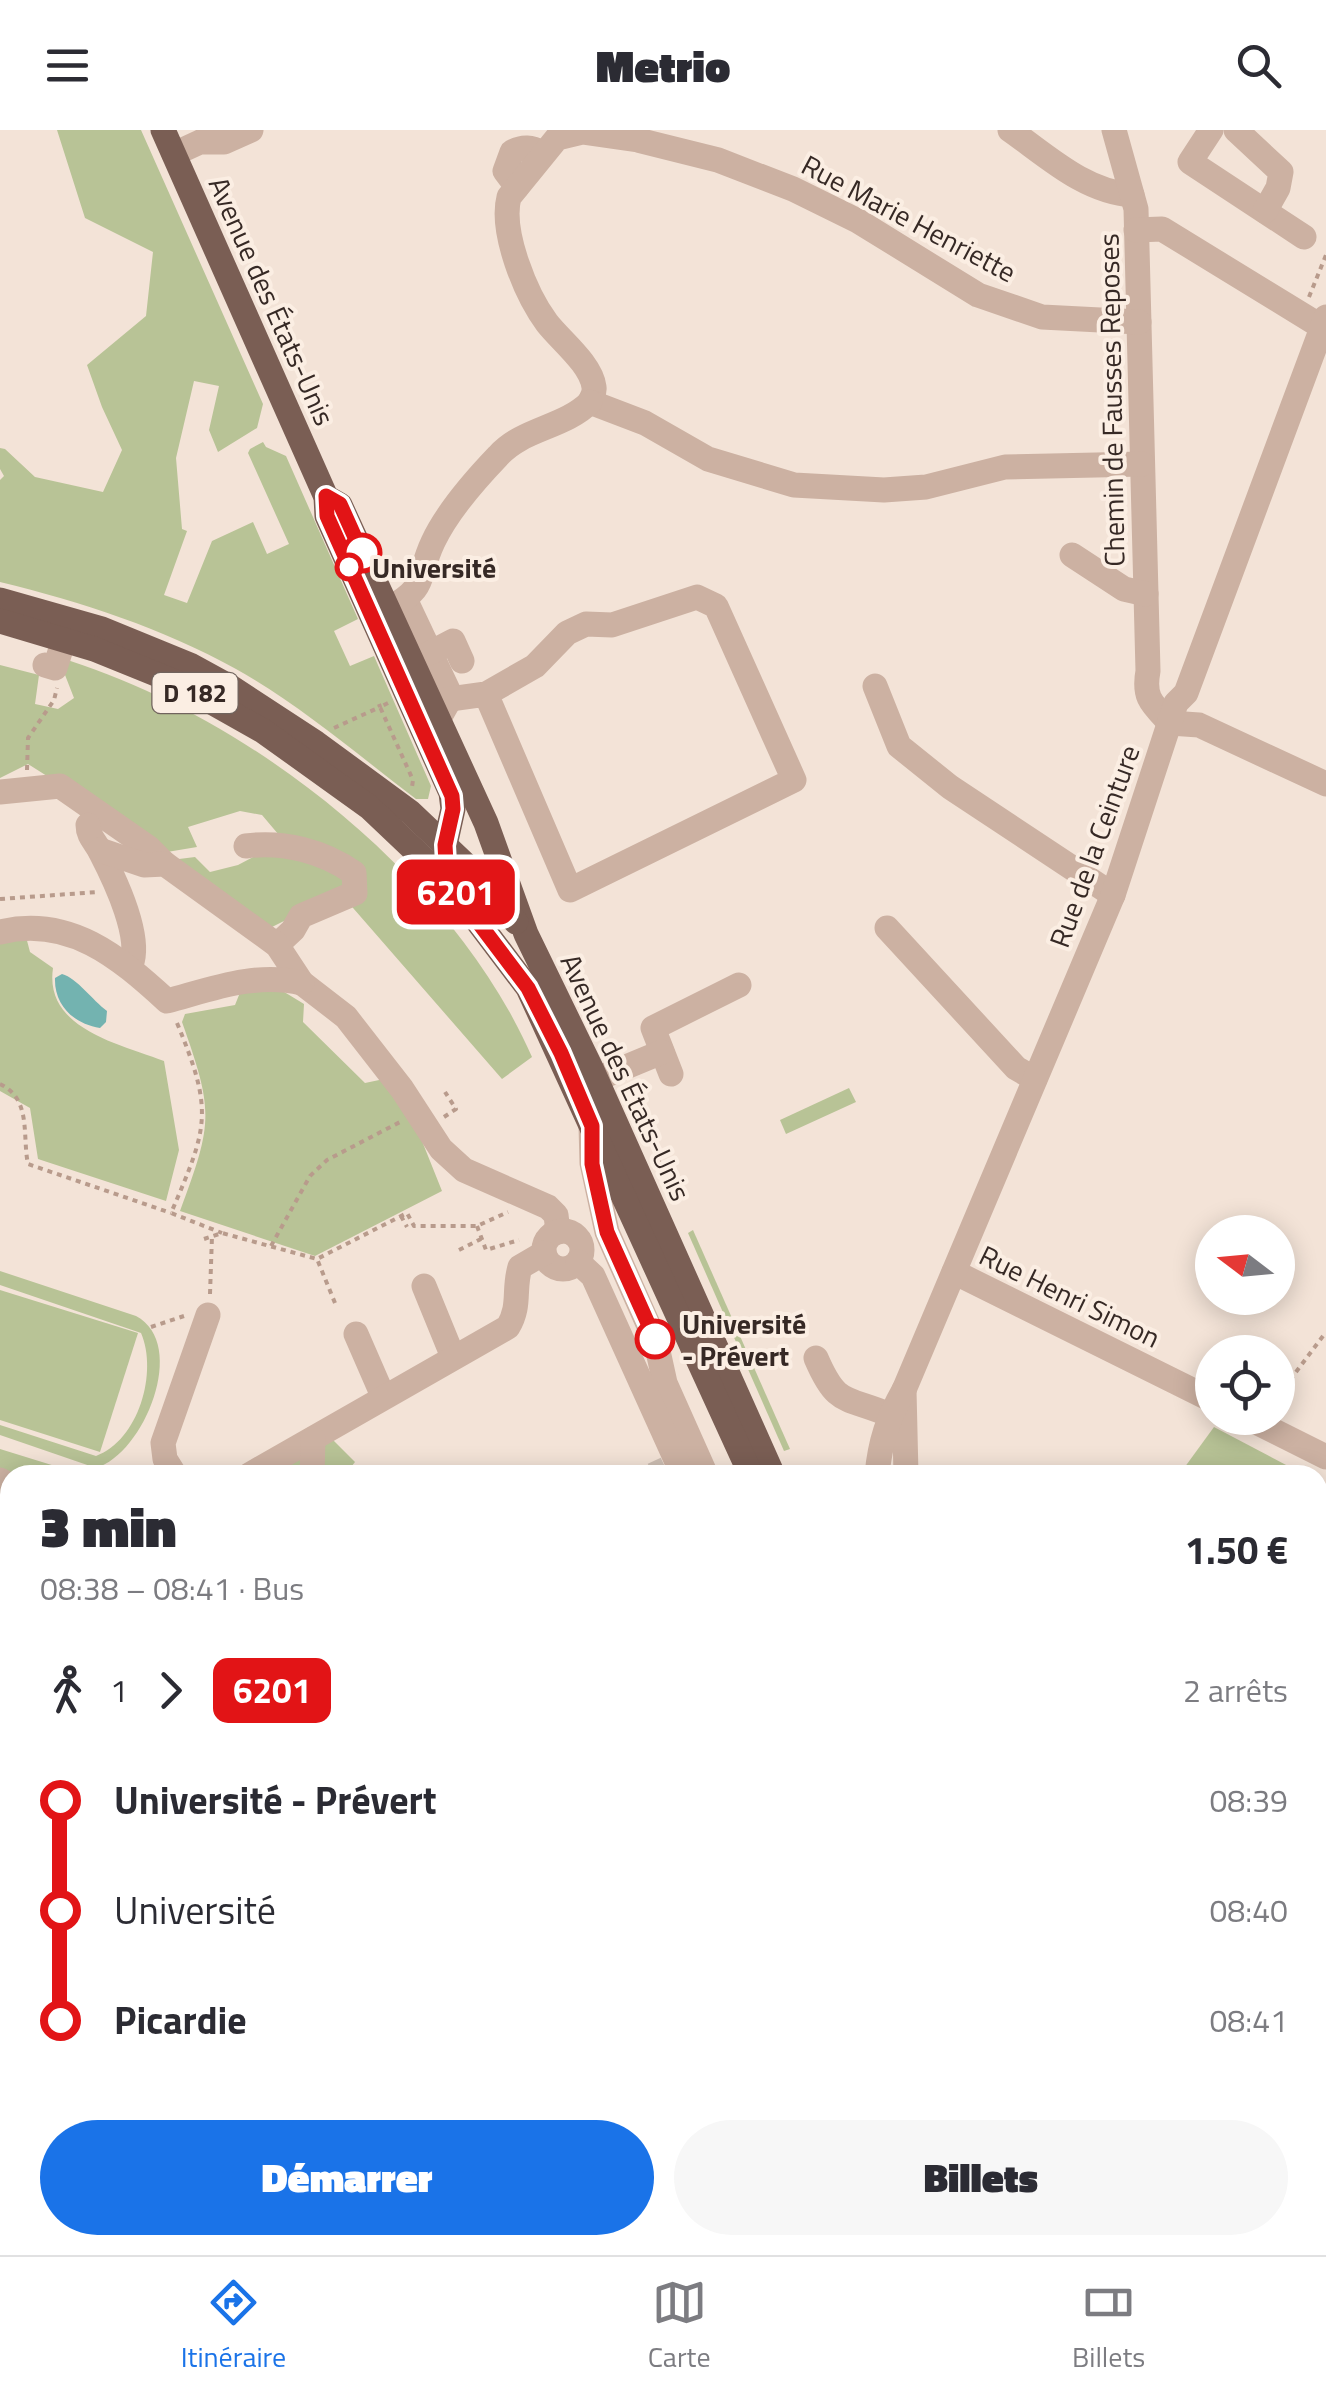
<!DOCTYPE html>
<html lang="fr">
<head>
<meta charset="utf-8">
<style>
	:root { --surface:#fff; --page:#f7f7f7; --text:#2b2b33; --muted:#7c7c81; --line:#e1e1e2; --accent:#1a73e8 }
	body { margin:0; font-family:"Titillium Web",sans-serif; background:var(--page); color:var(--text); height:100vh; display:flex; flex-direction:column; font-size:38px; white-space:nowrap }
	* { box-sizing:border-box; margin:0 }
	p { font-size:32px; color:var(--muted) }
	.icon { flex:none; width:55px; height:55px; fill:none; stroke:currentColor; stroke-width:2; stroke-linecap:round; stroke-linejoin:round }
	.map { position:relative; flex:1; overflow:hidden }
	.sheet { position:absolute; left:0px; top:1335px; width:1328px; height:790px; display:flex; flex-direction:column; background:var(--surface); border-radius:30px 30px 0 0; box-shadow:0 5px 25px #0003 }
	.sheet>* { flex:none }
	.badge { padding:0 20px; border-radius:15px; font-size:35px; line-height:65px }
	.needle { width:65px; rotate:286deg }
	.buttons { position:absolute; left:1195px; top:1085px; display:grid; gap:20px }
	.buttons a { display:grid; place-items:center; width:100px; height:100px; border-radius:50%; background:var(--surface); box-shadow:0 5px 25px #0003; font-size:50px }
	.map>.badge { position:absolute; translate:-50% -50%; box-shadow:0 0 0 5px #fff }
	.legs { display:flex; align-items:center; gap:15px; height:110px; padding:0 40px; font-size:32px }
	.legs p { margin-inline-start:auto }
	.head { display:flex; align-items:center; justify-content:space-between; height:170px; padding:0 40px }
	h1 { font-size:55px; font-weight:800; line-height:75px }
	.cta { display:flex; gap:20px; margin-top:auto; padding:20px 40px }
	.cta a { flex:1; height:115px; border-radius:60px; background:var(--accent); color:#fff; font-size:40px; font-weight:800; line-height:115px; text-align:center }
	.cta a+a { background:var(--page); color:var(--text) }
	ul { padding:0 40px; list-style:none }
	li { display:flex; align-items:center; gap:35px; height:110px; font-size:38px }
	li i { display:grid; place-items:center; width:15px; height:100%; margin:0 12px; background:currentColor }
	li i::after { content:''; width:25px; height:25px; margin:-12px; border:8px solid; border-radius:50%; background:var(--surface) }
	li p { margin-inline-start:auto }
	li:first-child i { background:linear-gradient(#0000 50%,currentColor 0) }
	li:last-child i { background:linear-gradient(currentColor 50%,#0000 0) }
	header { display:flex; justify-content:space-between; align-items:center; height:130px; padding:0 40px; background:var(--surface); font-size:45px; font-weight:800 }
	.tab-bar { display:flex; justify-content:space-around; align-items:center; height:140px; border-top:2px solid var(--line); background:var(--surface); font-size:28px; color:var(--muted) }
	.tab-bar a { display:grid; justify-items:center; gap:5px }
	.tab-bar .selected { color:var(--accent) }
	.map>svg:first-child { display:block }
	.green { fill:#b8c396 }
	.water { fill:#73b3b0 }
	.lines { fill:none; stroke-linecap:round; stroke-linejoin:round }
	.minor-tunnel { stroke:#cdbeb3; stroke-width:25; stroke-dasharray:25 12; stroke-linecap:butt }
	.path { stroke:#b89b8c; stroke-width:4; stroke-dasharray:5 5; stroke-linecap:butt }
	.minor { stroke:#ccb1a2; stroke-width:25 }
	.major { stroke:#7a5e54; stroke-width:25 }
	.rail-casing { stroke:#362925; stroke-width:10 }
	.rail { stroke:#fbeee3; stroke-width:6; stroke-dasharray:19; stroke-linecap:butt }
	.line-1-casing { stroke:#fff; stroke-width:22 }
	.line-1 { stroke:#e21416; stroke-width:15 }
	.stop-1-dot { fill:#fff; stroke:#e21416; stroke-width:5 }
	.labels { text-anchor:middle; dominant-baseline:central; stroke-width:8; stroke-linejoin:round; paint-order:stroke }
	.shield { fill:#fbeee3; stroke:#71645e; stroke-width:2.5 }
	.shield-label { font-size:25px; font-weight:bold; fill:#362925 }
	.street-label { font-size:28px; fill:#362925; stroke:#fbeee3 }
	.stop-label { font-size:28px; font-weight:bold; fill:#362925; stroke:#fbeee3; text-anchor:start }
</style>
</head>
<body>
<header><svg class="icon" aria-label="menu" viewBox="0 0 24 24"><path d="M4 6h16M4 12h16M4 18h16"/></svg>Metrio<svg class="icon" aria-label="search" viewBox="0 0 24 24"><circle cx="10" cy="10" r="6"/><path d="M15 15l6 6"/></svg></header>
<div class="map">
<svg width="1326" height="2125" viewBox="0 0 1326 2125">
	<rect width="100%" height="100%" fill="#f3e3d7"/>
	<g class="green">
		<path d="M 57,0 L 141,0 L 263,274 L 257,298 L 218,322 L 209,300 L 219,256 L 194,251 L 176,328 L 182,399 L 187,401 L 164,465 L 187,473 L 212,411 L 253,392 L 267,424 L 289,414 L 248,323 L 250,319 L 263,312 L 266,317 L 286,326 L 358,489 L 334,501 L 350,536 L 374,526 L 431,656 L 428,669 L 416,669 C 358,625 300,575 236,539 C 162,498 82,472 0,452 L 0,350 L 4,346 L 0,339 L 0,318 L 5,319 L 35,347 L 103,362 L 122,320 L 102,277 L 87,235 L 146,186 L 153,122 L 85,88 Z"/>
		<path d="M 58,527 C 248,585 451,743 532,927 L 502,949 L 340,763 L 270,798 L 171,730 L 195,727 L 210,742 L 238,735 L 284,711 L 262,685 L 240,681 L 188,697 L 197,717 L 167,722 L 28,634 L 0,648 L 0,535 L 39,545 L 35,574 L 58,579 L 74,568 Z"/>
		<path d="M 25,803 L 30,822 L 53,838 C 44,899 120,914 164,931 L 179,1020 L 166,1071 L 38,1029 L 30,978 L 0,961 L 0,810 Z"/>
		<path d="M 241,860 L 281,860 L 304,874 L 303,892 L 365,953 L 384,949 L 414,991 L 442,1061 L 315,1126 L 180,1081 C 213,992 214,982 182,892 L 185,884 L 235,875 Z"/>
		<polygon points="849,958 856,972 786,1004 780,990"/>
		<polygon points="693,1100 790,1319 784,1321 688,1103"/>
		<path d="M 0,1141 L 136,1186 C 189,1214 144,1324 96,1338 L 0,1305 L 0,1295 L 96,1326 C 139,1310 158,1242 141,1203 L 0,1155 Z"/>
		<polygon points="0,1160 138,1203 100,1322 0,1290"/>
		<polygon points="1214,1297 1305,1345 1179,1345"/>
		<polygon points="330,1307 355,1332 345,1345 267,1345"/>
		<polygon points="0,1319 84,1345 10,1345 10,1418 0,1414"/>
	</g>
	<path class="water" d="M 62,844 C 77,848 92,870 107,881 L 106,892 L 100,898 C 74,894 54,875 55,848 Z"/>
	<g class="lines">
		<polyline class="minor-tunnel" points="653,1345 666,1339"/>
		<g class="path">
			<polyline points="1309,167 1326,125"/>
			<polyline points="388,573 380,577 413,650 412,657"/>
			<polyline points="334,598 380,577 379,574"/>
			<polyline points="27,640 28,608 54,570 57,558"/>
			<polyline points="0,769 98,762"/>
			<path d="M 177,893 C 214,982 208,997 171,1083 L 222,1103"/>
			<path d="M 0,954 C 32,969 22,1006 28,1034 L 171,1083"/>
			<polyline points="628,957 667,1050"/>
			<polyline points="444,987 456,979 445,962"/>
			<polyline points="401,1086 407,1097"/>
			<polyline points="477,1096 486,1120 519,1110"/>
			<polyline points="204,1109 222,1103 317,1129"/>
			<polyline points="271,1116 310,1046 327,1030 400,992"/>
			<polyline points="459,1120 481,1109"/>
			<polyline points="210,1164 212,1106"/>
			<polyline points="335,1173 317,1129 407,1083 414,1096 477,1096 508,1082"/>
			<polyline points="151,1197 184,1186"/>
			<polyline points="1278,1266 1326,1202"/>
			<polyline points="97,1338 108,1345"/>
			<polyline points="0,1445 10,1451"/>
		</g>
		<g class="minor">
			<path d="M 1010,0 C 1047,26 1085,62 1132,65"/>
			<path d="M 1114,0 L 1136,79 L 1148,541 C 1143,568 1152,574 1170,593"/>
			<polyline points="1211,0 1190,32 1304,107"/>
			<polyline points="1236,0 1281,42 1278,58 1265,81"/>
			<polyline points="174,24 200,12 224,12 251,0"/>
			<path d="M 517,57 L 505,41 L 512,22 C 523,16 531,17 543,23"/>
			<polyline points="1136,100 1162,99 1322,197"/>
			<path d="M 590,272 C 592,266 595,264 594,257 C 591,234 561,211 547,193 C 526,165 500,102 509,67 L 557,8 L 582,2 L 638,10 L 718,30 L 793,59 L 858,91 L 978,165 L 1042,187 L 1139,192"/>
			<polyline points="590,272 645,293 708,329 794,355 884,360 926,357 1005,337 1142,334"/>
			<polyline points="1072,425 1124,459 1146,464"/>
			<polyline points="405,469 448,560 450,569 442,583"/>
			<path d="M 388,479 C 429,457 416,448 433,412 C 447,382 475,350 498,326 C 523,298 564,298 590,272"/>
			<polyline points="430,523 453,511 462,531"/>
			<polyline points="45,535 55,538 64,509"/>
			<polyline points="875,556 899,616 950,657 1113,765"/>
			<polyline points="450,569 486,564 535,536 567,503 586,494 612,495 697,467 716,476 794,650 570,760 486,564"/>
			<polyline points="1170,593 1199,595 1326,654"/>
			<polyline points="0,662 60,656 149,718 165,734"/>
			<path d="M 88,695 C 88,707 96,712 101,723 C 115,750 144,810 130,837"/>
			<path d="M 246,716 C 283,711 323,721 354,743 L 355,763 L 301,786 L 293,800 L 277,815"/>
			<polyline points="100,720 144,735 165,734 277,815 302,853 346,887 402,959 441,1019 464,1040 548,1077 556,1085 558,1102"/>
			<polyline points="887,798 1016,938 1035,949"/>
			<path d="M 0,802 C 69,785 119,827 167,871 C 212,859 255,842 302,853"/>
			<polyline points="671,944 653,898 739,855"/>
			<polyline points="597,949 662,922"/>
			<polyline points="591,996 592,1033 607,1102 656,1212 665,1253 706,1345"/>
			<circle cx="563" cy="1120" r="19"/>
			<polyline points="578,1132 593,1146 683,1345"/>
			<polyline points="954,1142 1212,1270"/>
			<polyline points="424,1156 453,1227"/>
			<polyline points="356,1204 383,1266"/>
			<path d="M 816,1228 C 837,1277 845,1266 890,1285"/>
			<polyline points="904,1260 906,1345"/>
			<polyline points="1248,1288 1326,1327"/>
			<polyline points="175,1345 165,1329 163,1313 208,1185"/>
			<path d="M 249,1345 L 508,1197 C 521,1175 513,1160 520,1137 L 544,1123"/>
			<polyline points="312,1345 313,1309"/>
			<path d="M 877,1345 C 880,1312 888,1288 904,1260 L 1113,765 L 1176,573 L 1186,563 L 1326,187"/>
			<polyline points="0,1350 10,1356"/>
			<polyline points="0,1532 10,1536"/>
			<polyline points="0,1571 10,1575"/>
			<polyline points="0,1687 10,1691"/>
			<polyline points="0,1739 10,1744"/>
			<polyline points="1318,1947 1326,1952"/>
			<polyline points="0,2005 10,2010"/>
			<polyline points="0,2057 10,2033"/>
			<polyline points="1183,2115 1188,2125"/>
			<polyline points="110,2125 128,2115"/>
			<polyline points="438,2125 443,2115"/>
			<polyline points="954,2125 958,2115"/>
		</g>
		<g class="major">
			<polyline points="163,0 326,367 327,386 451,663 453,679 445,715 447,751"/>
			<polyline points="326,367 340,375 486,693 526,804 592,940 773,1345"/>
			<polyline points="0,470 102,499 190,535 232,558 316,613 410,682 469,738 516,792"/>
			<polyline points="0,491 94,519 178,553 263,601 369,677 447,751 528,858 751,1345"/>
			<polyline points="1318,1772 1326,1765"/>
			<polyline points="1092,2115 1104,2125"/>
			<polyline points="1019,2125 1052,2115"/>
		</g>
		<g class="rail-casing">
			<g id="rail">
				<polyline points="1318,1410 1326,1403"/>
				<polyline points="736,2125 743,2115"/>
			</g>
		</g>
		<use href="#rail" class="rail"/>
	</g>
	<g class="lines">
		<g class="line-1-casing">
			<polyline id="line-1" points="362,423 340,374 326,366 327,386 452,666 453,679 445,715 447,751 528,858 561,923 592,996 592,1034 607,1102 655,1209"/>
		</g>
		<use href="#line-1" class="line-1"/>
	</g>
	<g class="stop-1-dot">
		<circle cx="362" cy="423" r="18"/>
		<circle cx="349" cy="437" r="12"/>
		<circle cx="655" cy="1209" r="18"/>
	</g>
	<g class="labels">
		<rect class="shield" x="152.5" y="543" width="85" height="40" rx="8"/>
		<g class="shield-label">
			<text x="195" y="563">D 182</text>
		</g>
		<g class="street-label">
			<text transform="translate(909 88) rotate(28)">Rue Marie Henriette</text>
			<text transform="translate(272 171) rotate(66)">Avenue des États-Unis</text>
			<text transform="translate(1111 270) rotate(-91)">Chemin de Fausses Reposes</text>
			<text transform="translate(1094 716) rotate(-70)">Rue de la Ceinture</text>
			<text transform="translate(626 947) rotate(65)">Avenue des États-Unis</text>
			<text transform="translate(1070 1166) rotate(26)">Rue Henri Simon</text>
		</g>
		<g class="stop-label">
			<text x="372" y="437">Université</text>
			<text x="682" y="1193">Université<tspan x="682" dy="32">- Prévert</tspan></text>
		</g>
	</g>
</svg>
<div class="buttons">
<a><svg class="needle" viewBox="-14 -14 28 28"><path d="M0-13l5 13h-10z" fill="#e53935"/><path d="M0 13l5-13h-10z" fill="#7c7c81"/></svg></a>
<a><svg class="icon" aria-label="locate" viewBox="0 0 24 24"><circle cx="12" cy="12" r="6"/><path d="M12 2v4M12 18v4M2 12h4M18 12h4"/></svg></a>
</div>
<b class="badge" style="left:456px;top:762px;background:#e21416;color:#fff">6201</b>
<section class="sheet">
<div class="head"><div><h1>3 min</h1><p>08:38 – 08:41 · Bus</p></div><b>1.50 €</b></div>
<div class="legs"><svg class="icon" aria-label="walk" viewBox="0 0 24 24"><circle cx="13" cy="4" r="2"/><path d="M13 8l-2 6 4 7M11 14l-3 7M7 12l3-4h3l4 4"/></svg>1<svg class="icon" aria-label="forward" viewBox="0 0 24 24"><path d="M9 5l7 7-7 7"/></svg><b class="badge" style="background:#e21416;color:#fff">6201</b><p>2 arrêts</p></div>
<ul>
<li><i style="color:#e21416"></i><b>Université - Prévert</b><p>08:39</p></li>
<li><i style="color:#e21416"></i><span>Université</span><p>08:40</p></li>
<li><i style="color:#e21416"></i><b>Picardie</b><p>08:41</p></li>
</ul>
<div class="cta"><a>Démarrer</a><a>Billets</a></div>
</section>
</div>
<nav class="tab-bar">
<a class="selected"><svg class="icon" aria-label="directions" viewBox="0 0 24 24"><path d="M12 3l9 9-9 9-9-9zM9 14v-3h6M13 9l2 2-2 2"/></svg>Itinéraire</a>
<a><svg class="icon" aria-label="map" viewBox="0 0 24 24"><path d="M3 6l6-2 6 2 6-2v14l-6 2-6-2-6 2zM9 4v14M15 6v14"/></svg>Carte</a>
<a><svg class="icon" aria-label="tickets" viewBox="0 0 24 24"><path d="M3 7h18v10H3zM15 7v10"/></svg>Billets</a>
</nav>
</body>
</html>
